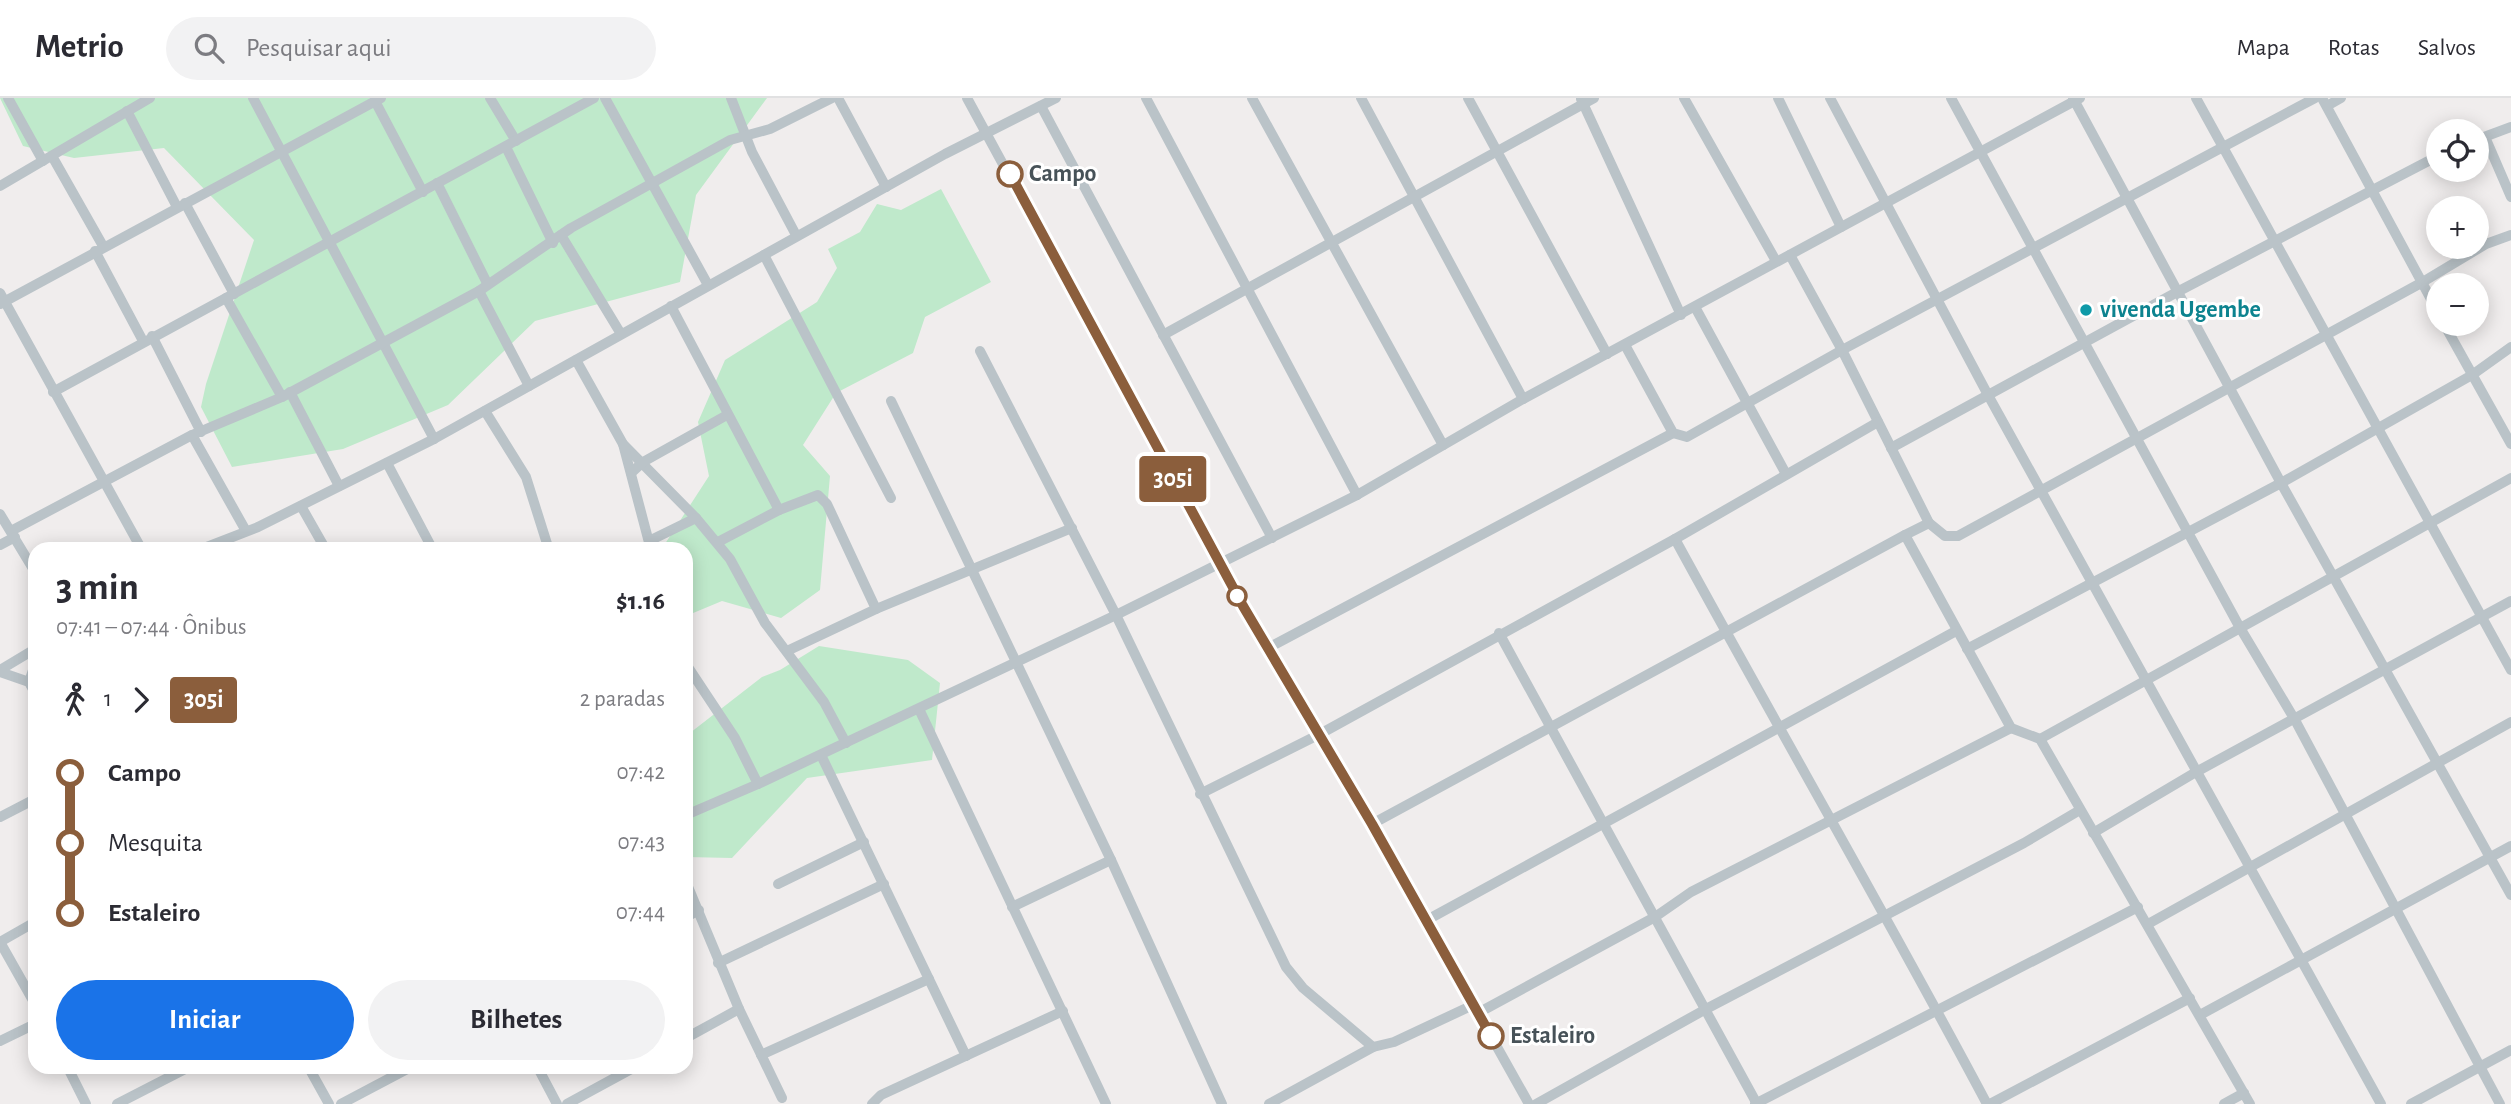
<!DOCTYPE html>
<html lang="pt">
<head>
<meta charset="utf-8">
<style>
	:root { --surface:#fff; --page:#f2f2f3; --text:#2b2b33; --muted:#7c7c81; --line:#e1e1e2; --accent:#1a73e8 }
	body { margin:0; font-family:"Alegreya Sans",sans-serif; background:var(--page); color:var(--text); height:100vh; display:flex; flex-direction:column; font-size:26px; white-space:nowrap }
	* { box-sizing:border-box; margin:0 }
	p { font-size:23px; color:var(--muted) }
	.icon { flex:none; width:38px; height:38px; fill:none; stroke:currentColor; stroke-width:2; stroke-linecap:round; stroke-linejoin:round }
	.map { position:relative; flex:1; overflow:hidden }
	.details { position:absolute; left:28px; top:444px; width:665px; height:532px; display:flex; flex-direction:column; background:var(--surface); border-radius:21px; box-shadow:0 4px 18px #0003 }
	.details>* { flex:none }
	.badge { padding:0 14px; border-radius:5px; font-size:24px; line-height:46px }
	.controls { position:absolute; left:2426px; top:21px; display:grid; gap:14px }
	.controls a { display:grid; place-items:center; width:63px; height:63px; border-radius:50%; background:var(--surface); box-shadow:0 4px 18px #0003; font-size:35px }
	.map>.badge { position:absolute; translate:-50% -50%; box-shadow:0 0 0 4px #fff }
	.legs { display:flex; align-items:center; gap:10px; height:77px; padding:0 28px; font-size:23px }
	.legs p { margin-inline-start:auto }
	.headline { display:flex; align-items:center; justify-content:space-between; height:119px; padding:0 28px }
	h1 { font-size:38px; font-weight:700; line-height:52px }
	.button { display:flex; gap:14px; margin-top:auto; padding:14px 28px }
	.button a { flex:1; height:80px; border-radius:42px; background:var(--accent); color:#fff; font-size:28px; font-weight:700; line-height:80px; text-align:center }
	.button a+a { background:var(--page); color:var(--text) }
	ul { padding:0 28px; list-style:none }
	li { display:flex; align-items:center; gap:24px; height:70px; font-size:26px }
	li i { display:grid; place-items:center; width:10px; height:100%; margin:0 9px; background:currentColor }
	li i::after { content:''; width:18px; height:18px; margin:-9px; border:5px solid; border-radius:50%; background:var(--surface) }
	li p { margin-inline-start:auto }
	li:first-child i { background:linear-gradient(#0000 50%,currentColor 0) }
	li:last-child i { background:linear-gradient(currentColor 50%,#0000 0) }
	header { display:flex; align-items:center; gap:42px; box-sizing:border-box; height:98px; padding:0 35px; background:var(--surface); border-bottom:2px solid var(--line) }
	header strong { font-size:33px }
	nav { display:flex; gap:38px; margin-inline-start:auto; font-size:24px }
	.search { width:490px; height:63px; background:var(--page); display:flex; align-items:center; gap:18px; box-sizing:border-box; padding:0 24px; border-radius:38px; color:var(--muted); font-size:26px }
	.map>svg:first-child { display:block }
	.green { fill:#bfe9cb }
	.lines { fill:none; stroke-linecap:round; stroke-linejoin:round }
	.minor { stroke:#bac3c8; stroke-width:10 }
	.line-1-casing { stroke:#fff; stroke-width:16 }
	.line-1 { stroke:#8b5e3c; stroke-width:10 }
	.stop-1-dot { fill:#fff; stroke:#8b5e3c; stroke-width:3.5 }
	.culture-dot { fill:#0f9aa8; stroke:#fff; stroke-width:2.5 }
	.labels { text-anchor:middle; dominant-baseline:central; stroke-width:6; stroke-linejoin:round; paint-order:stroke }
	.stop-label { font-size:24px; font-weight:bold; fill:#475258; stroke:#fff; text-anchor:start }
	.culture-label { font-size:24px; font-weight:bold; fill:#0d838f; stroke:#fff; text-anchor:start }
</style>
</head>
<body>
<header>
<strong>Metrio</strong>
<div class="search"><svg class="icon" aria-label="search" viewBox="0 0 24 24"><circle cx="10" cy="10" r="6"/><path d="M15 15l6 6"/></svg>Pesquisar aqui</div>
<nav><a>Mapa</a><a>Rotas</a><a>Salvos</a></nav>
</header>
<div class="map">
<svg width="2511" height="1006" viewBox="0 0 2511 1006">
	<rect width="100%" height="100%" fill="#f0eded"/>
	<g class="green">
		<polygon points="0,0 767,0 696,97 680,184 535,223 448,307 343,351 232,369 201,309 206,286 254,142 164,50 74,60 23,48"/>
		<polygon points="941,91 991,184 925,219 913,255 836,295 803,347 830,378 820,492 781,520 722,503 686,518 686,452 661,452 709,378 698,324 725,262 817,204 837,170 828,151 860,134 877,106 901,112"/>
		<polygon points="819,548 908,562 940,585 932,662 807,680 732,760 686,759 686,638 762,579 780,572"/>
	</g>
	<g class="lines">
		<g class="minor">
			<polyline points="8,0 43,63"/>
			<polyline points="253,0 434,341"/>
			<polyline points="490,0 516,43"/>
			<polyline points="605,0 708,187"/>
			<polyline points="731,0 752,54 796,137"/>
			<polyline points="838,0 886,89"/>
			<polyline points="967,0 1243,508 1372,726 1529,1006"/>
			<polyline points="1146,0 1357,397"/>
			<polyline points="1252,0 1443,347"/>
			<polyline points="1361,0 1523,301"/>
			<polyline points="1468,0 1607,256"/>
			<polyline points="1684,0 1776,163"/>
			<polyline points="1778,0 1841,129"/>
			<polyline points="1830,0 1988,297 2381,1006"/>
			<polyline points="1951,0 2239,528 2295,622 2500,1006"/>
			<polyline points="2073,0 2281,385 2511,797"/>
			<polyline points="2196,0 2511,572"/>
			<polyline points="2322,0 2438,214"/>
			<polyline points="1581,1 1681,217"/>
			<polyline points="375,3 423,94"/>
			<polyline points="1041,8 1272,440"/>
			<polyline points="2327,8 2341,0"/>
			<polyline points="127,13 177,109"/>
			<polyline points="2485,39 2511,99"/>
			<polyline points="2476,42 2511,29"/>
			<polyline points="506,49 553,145"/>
			<polyline points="52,58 103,148"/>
			<polyline points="437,85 487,185"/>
			<polyline points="0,88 150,0"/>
			<polyline points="185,105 234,196"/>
			<polyline points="561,137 621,236"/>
			<polyline points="95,153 143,243"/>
			<polyline points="764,157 891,400"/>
			<polyline points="1790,157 1842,252 1929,425 1905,437"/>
			<polyline points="479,193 529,288"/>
			<polyline points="0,195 142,452"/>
			<polyline points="226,200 282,299"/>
			<polyline points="0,206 381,0"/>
			<polyline points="671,208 779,412"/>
			<polyline points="1695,209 1786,376"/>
			<polyline points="2444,226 2511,346"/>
			<polyline points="1163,237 1594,0"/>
			<polyline points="152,238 201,334"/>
			<polyline points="1625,247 1673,335 1687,339 1842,252 2315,0"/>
			<polyline points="980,253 1116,517 1286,869 1303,890 1373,949 1394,944 1473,907"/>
			<polyline points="576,262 623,346 696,420 730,461 765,525 824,604 846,645"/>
			<polyline points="53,294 594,0"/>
			<polyline points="290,294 339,388"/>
			<polyline points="891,303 1111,762 1222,1006"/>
			<polyline points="485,313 526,379 549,452"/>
			<polyline points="192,337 246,433"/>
			<polyline points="623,346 651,452"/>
			<polyline points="1891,350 2179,193 2438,58"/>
			<polyline points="387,365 433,452"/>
			<polyline points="631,375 643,364 727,317"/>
			<polyline points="301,408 326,452"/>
			<polyline points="0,416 35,474"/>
			<polyline points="1929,425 1945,438 1958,438 2421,185 2486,146 2511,137"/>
			<polyline points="11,433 192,337 282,299 479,193 571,130 730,42 770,31 832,0"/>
			<path d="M 1675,441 C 1778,630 1886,816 1987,1006"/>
			<polyline points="649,443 696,420"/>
			<polyline points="718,444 779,412 818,397 827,406 876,511"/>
			<polyline points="0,447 15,439"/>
			<polyline points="199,452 258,429 434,341 945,56 1056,0"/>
			<polyline points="1499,535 1757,1006"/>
			<polyline points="1268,550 1673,335"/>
			<polyline points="1967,551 2281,385 2472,277 2511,249"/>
			<polyline points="787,553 876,511 1072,430"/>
			<polyline points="686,566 735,640 758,686"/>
			<polyline points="0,572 35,551"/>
			<polyline points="0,574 29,584 35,595"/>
			<polyline points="29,584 35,566"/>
			<polyline points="919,611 1106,1006"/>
			<polyline points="2040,641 2511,380"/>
			<polyline points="821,657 966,958"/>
			<polyline points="1200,696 1320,636 1675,441 1878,324"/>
			<polyline points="686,717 758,686 1116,517 1357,397 1523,301 2080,0"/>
			<polyline points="0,719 35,701"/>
			<polyline points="1372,726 1905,437 2011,630 2040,641 2250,1006"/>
			<polyline points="2093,735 2196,674 2511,503"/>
			<polyline points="686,784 739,911 782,1000"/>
			<polyline points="778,786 864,744"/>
			<polyline points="1012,809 1111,762"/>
			<polyline points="686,819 699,812"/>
			<polyline points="1427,822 1956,533"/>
			<polyline points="2148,826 2511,624"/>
			<polyline points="0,844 35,906"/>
			<polyline points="0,844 35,824"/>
			<polyline points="718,865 884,786"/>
			<polyline points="1478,915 1655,819 1691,794 2011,630"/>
			<polyline points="2200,917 2511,748"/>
			<polyline points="686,940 739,911"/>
			<polyline points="0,943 35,926"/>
			<polyline points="761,957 929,881"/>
			<polyline points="68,970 86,1006"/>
			<polyline points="309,970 329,1006"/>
			<polyline points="538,970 557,1006"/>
			<polyline points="117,1006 187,970"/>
			<polyline points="341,1006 409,970"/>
			<polyline points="567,1006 633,970"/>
			<polyline points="872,1006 881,997 1063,913"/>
			<polyline points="1269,1006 1373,949"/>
			<polyline points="1536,1006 1706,911 2024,745 2080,712"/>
			<polyline points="1755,1006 2138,809"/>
			<polyline points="1990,1006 2190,900"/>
			<polyline points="2224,1006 2244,995"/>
			<polyline points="2411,1006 2511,952"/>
		</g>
	</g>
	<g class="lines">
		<g class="line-1-casing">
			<polyline id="line-1" points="1010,76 1243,508 1372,726 1491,938"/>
		</g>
		<use href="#line-1" class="line-1"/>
	</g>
	<g class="stop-1-dot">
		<circle cx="1010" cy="76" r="12"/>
		<circle cx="1237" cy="498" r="9"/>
		<circle cx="1491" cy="938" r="12"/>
	</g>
	<circle class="culture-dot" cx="2086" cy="212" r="7"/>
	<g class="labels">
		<g class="stop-label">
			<text x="1029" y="76">Campo</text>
			<text x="1510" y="938">Estaleiro</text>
		</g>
		<g class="culture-label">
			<text x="2100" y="212">vivenda Ugembe</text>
		</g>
	</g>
</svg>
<div class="controls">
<a><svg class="icon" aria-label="locate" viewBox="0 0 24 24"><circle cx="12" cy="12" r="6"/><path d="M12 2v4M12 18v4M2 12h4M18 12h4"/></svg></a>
<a>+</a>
<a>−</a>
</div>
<b class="badge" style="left:1173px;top:381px;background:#8b5e3c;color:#fff">305i</b>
<section class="details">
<div class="headline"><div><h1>3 min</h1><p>07:41 – 07:44 · Ônibus</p></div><b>$1.16</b></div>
<div class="legs"><svg class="icon" aria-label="walk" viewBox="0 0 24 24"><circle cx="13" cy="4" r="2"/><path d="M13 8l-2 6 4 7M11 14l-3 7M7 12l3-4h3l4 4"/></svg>1<svg class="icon" aria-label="forward" viewBox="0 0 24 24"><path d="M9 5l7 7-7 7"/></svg><b class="badge" style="background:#8b5e3c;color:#fff">305i</b><p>2 paradas</p></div>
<ul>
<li><i style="color:#8b5e3c"></i><b>Campo</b><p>07:42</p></li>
<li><i style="color:#8b5e3c"></i><span>Mesquita</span><p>07:43</p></li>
<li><i style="color:#8b5e3c"></i><b>Estaleiro</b><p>07:44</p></li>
</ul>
<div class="button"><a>Iniciar</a><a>Bilhetes</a></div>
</section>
</div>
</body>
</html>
